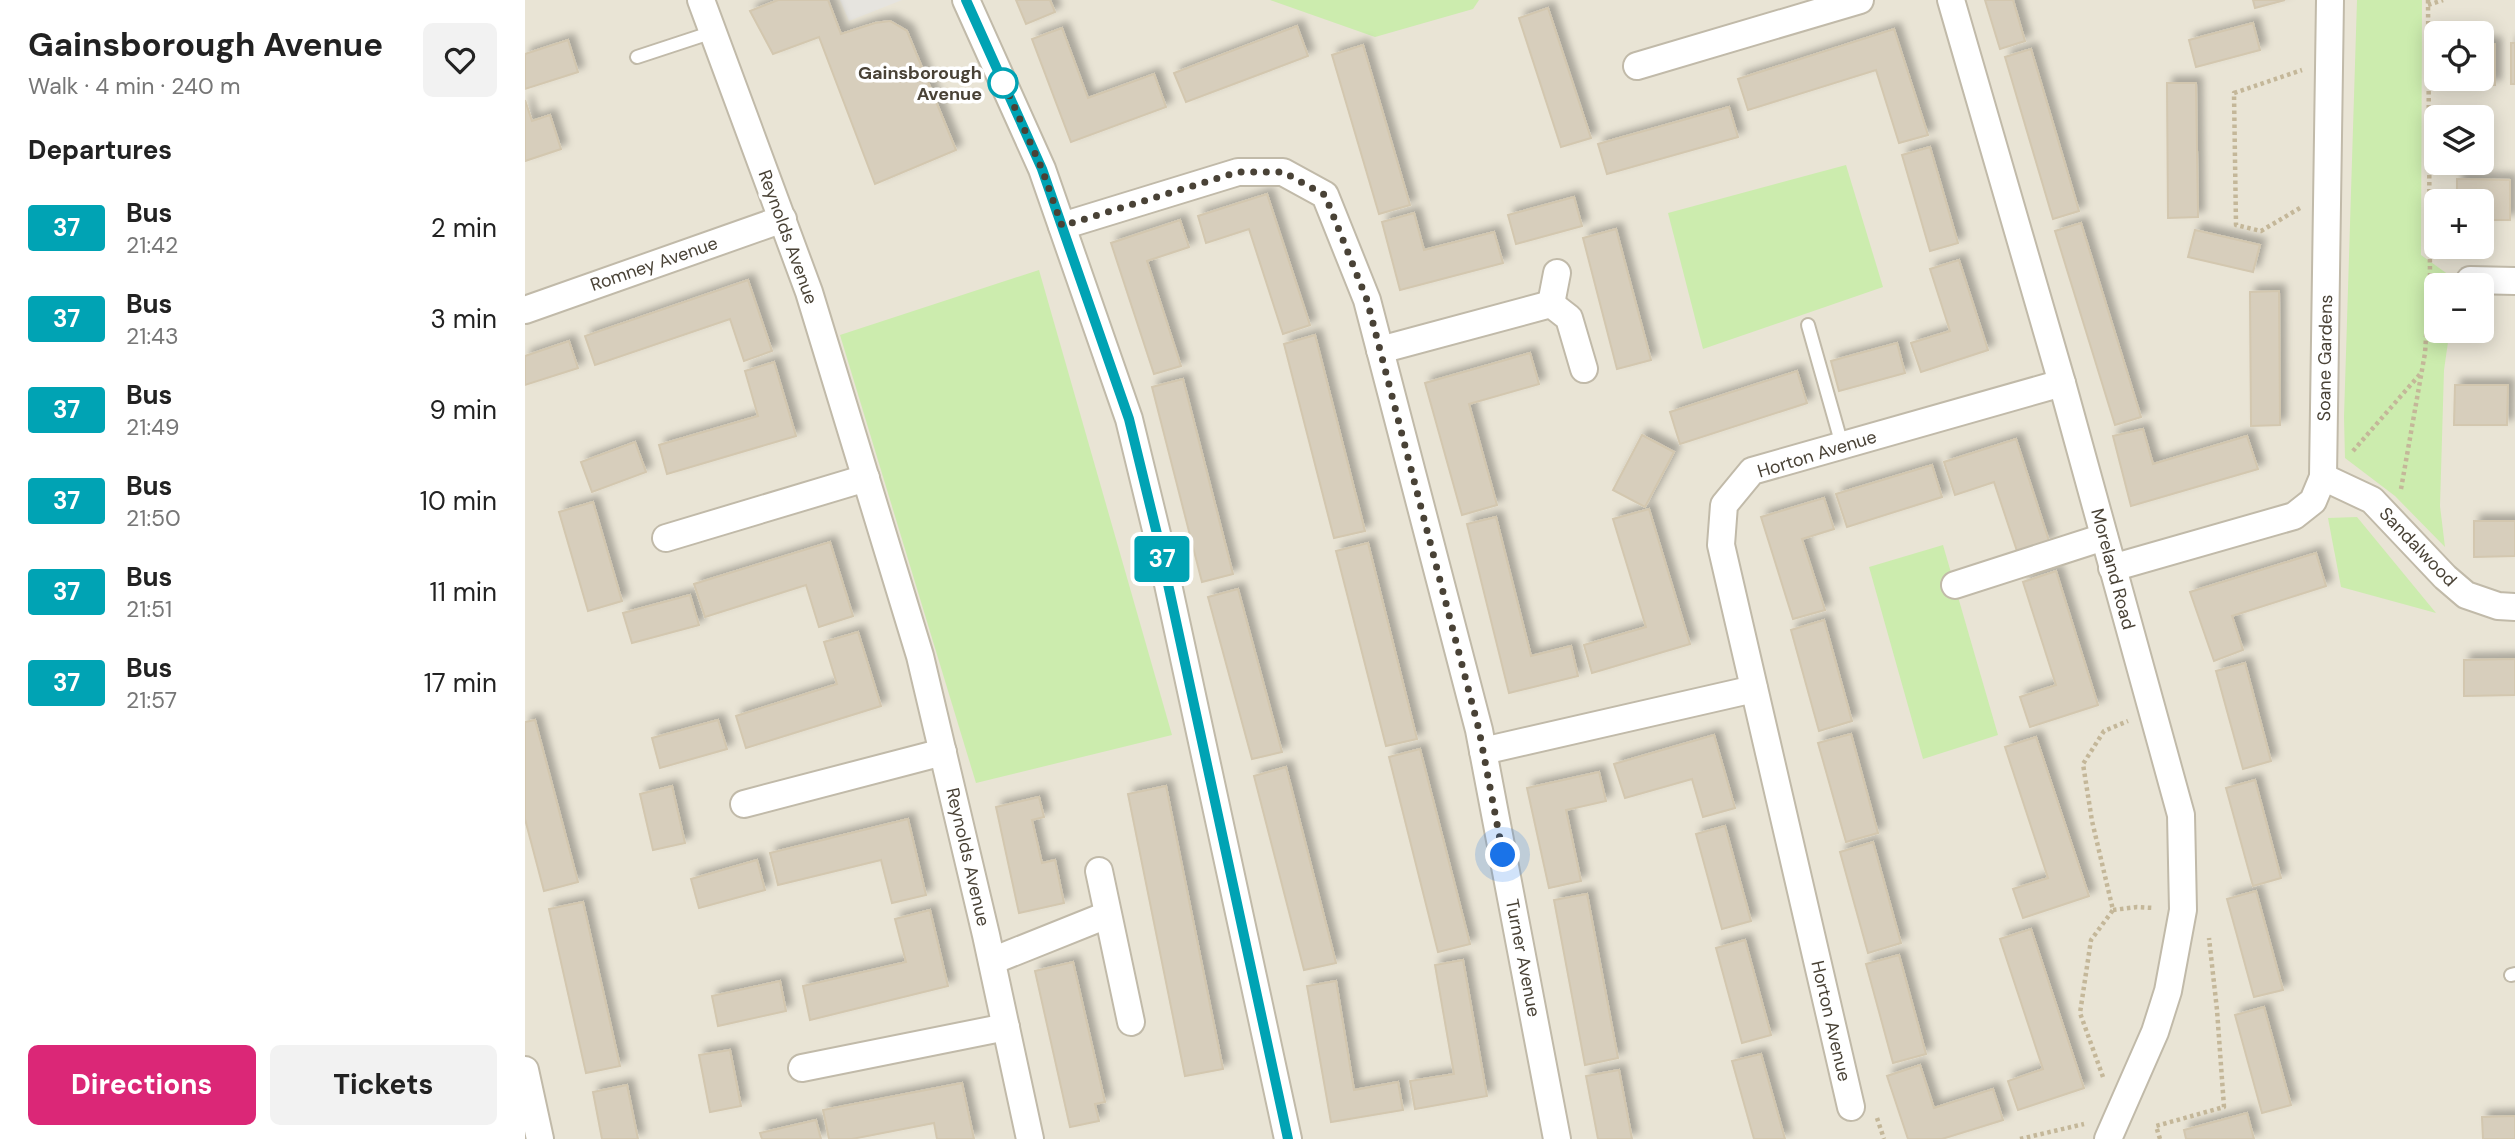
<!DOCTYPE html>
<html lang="en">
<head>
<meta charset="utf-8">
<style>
	:root { --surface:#fff; --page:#f2f2f2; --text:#222; --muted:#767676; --accent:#db2777 }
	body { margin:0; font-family:"DM Sans",sans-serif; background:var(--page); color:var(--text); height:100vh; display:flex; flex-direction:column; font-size:26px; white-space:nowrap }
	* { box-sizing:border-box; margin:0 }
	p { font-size:23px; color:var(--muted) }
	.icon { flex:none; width:38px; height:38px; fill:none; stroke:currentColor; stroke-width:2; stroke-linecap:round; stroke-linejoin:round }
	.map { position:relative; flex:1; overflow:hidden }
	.sheet { display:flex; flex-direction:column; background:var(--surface); width:525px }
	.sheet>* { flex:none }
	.badge { padding:0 14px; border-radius:5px; font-size:24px; line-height:46px }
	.buttons { position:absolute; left:1899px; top:21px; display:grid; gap:14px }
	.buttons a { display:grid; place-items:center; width:70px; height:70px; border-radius:10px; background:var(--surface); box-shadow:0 4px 18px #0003; font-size:35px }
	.you { position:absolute; width:35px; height:35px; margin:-18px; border:5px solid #fff; border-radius:50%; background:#1a73e8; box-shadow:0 0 0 10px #1a73e833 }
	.map>.badge { position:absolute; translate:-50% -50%; box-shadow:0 0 0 4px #fff }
	h2 { padding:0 28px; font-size:26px; line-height:63px }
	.round { display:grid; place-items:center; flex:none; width:74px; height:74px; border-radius:10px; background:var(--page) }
	.headline { display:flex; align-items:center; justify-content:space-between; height:119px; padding:0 28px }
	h1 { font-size:33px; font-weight:700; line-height:52px }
	.action { display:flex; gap:14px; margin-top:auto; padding:14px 28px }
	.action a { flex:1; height:80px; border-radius:10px; background:var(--accent); color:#fff; font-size:28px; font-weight:700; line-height:80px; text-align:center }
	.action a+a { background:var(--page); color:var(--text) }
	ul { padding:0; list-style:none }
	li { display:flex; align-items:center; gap:21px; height:91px; padding:0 28px }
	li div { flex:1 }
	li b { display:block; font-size:26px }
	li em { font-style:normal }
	li .badge { min-width:77px; font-weight:700; text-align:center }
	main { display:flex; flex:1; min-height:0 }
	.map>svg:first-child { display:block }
	.residential { fill:#e9e4d5; fill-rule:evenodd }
	.green { fill:#ccecae }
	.parking { fill:#e6e4df }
	.building { fill:#d7cebc; stroke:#d3c7af; stroke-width:2; filter:url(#shadow) }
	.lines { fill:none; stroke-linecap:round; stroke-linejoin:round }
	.lane-casing { stroke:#c1baa9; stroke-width:16 }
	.street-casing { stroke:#c1baa9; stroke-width:30 }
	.path { stroke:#c4b799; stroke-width:4.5; stroke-dasharray:3.5 3.5; stroke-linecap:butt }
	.lane { stroke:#fff; stroke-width:12 }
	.street { stroke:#fff; stroke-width:26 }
	.line-casing { stroke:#fff; stroke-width:16 }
	.line { stroke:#00a3b4; stroke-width:10 }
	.walk { stroke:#494236; stroke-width:7; stroke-dasharray:0 12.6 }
	.stop-dot { fill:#fff; stroke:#00a3b4; stroke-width:3.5 }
	.labels { text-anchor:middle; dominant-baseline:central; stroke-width:7; stroke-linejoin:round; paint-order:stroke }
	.stop-label { font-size:18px; font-weight:bold; fill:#494236; stroke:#fff; text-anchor:end }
	.street-label { font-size:18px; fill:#494236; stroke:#fff }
</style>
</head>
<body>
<main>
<section class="sheet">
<div class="headline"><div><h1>Gainsborough Avenue</h1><p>Walk · 4 min · 240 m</p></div><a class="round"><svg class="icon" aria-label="heart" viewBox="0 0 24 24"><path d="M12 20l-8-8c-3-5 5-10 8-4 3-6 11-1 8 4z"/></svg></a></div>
<h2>Departures</h2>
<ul>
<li><span class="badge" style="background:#00a3b4;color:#fff">37</span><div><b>Bus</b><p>21:42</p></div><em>2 min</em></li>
<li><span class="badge" style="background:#00a3b4;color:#fff">37</span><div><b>Bus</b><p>21:43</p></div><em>3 min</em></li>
<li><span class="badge" style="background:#00a3b4;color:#fff">37</span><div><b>Bus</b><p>21:49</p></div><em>9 min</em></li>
<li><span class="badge" style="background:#00a3b4;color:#fff">37</span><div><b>Bus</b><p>21:50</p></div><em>10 min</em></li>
<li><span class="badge" style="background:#00a3b4;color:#fff">37</span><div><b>Bus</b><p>21:51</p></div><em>11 min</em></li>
<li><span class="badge" style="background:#00a3b4;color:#fff">37</span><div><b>Bus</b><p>21:57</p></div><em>17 min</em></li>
</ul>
<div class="action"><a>Directions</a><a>Tickets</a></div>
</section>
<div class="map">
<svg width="1990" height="1139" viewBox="0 0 1990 1139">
	<defs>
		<filter id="shadow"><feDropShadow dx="6" dy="-6" stdDeviation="3.5" flood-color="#0004"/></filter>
	</defs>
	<rect width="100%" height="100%" fill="#f5f1e7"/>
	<path class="residential" d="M 0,0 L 1990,0 L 1990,1139 L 0,1139 ZM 1911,33 L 1956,33 L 1956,79 L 1911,79 ZM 1911,117 L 1956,117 L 1956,163 L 1911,163 ZM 1911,201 L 1956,201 L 1956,247 L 1911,247 ZM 1911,285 L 1956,285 L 1956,331 L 1911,331 Z"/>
	<g class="green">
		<polygon points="745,0 954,0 948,9 850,37"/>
		<polygon points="1832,0 1897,0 1896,255 1924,275 1933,285 1911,285 1911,331 1928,331 1923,342 1919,370 1915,506 1920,547 1870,496 1820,458 1819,417"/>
		<polygon points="1321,165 1358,287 1178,349 1143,213"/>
		<polygon points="514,270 647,735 451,783 315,335"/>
		<polygon points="1832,517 1911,613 1816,587 1803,518"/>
		<polygon points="1418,545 1473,735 1398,759 1344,567"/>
	</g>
	<polygon class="parking" points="315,0 377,0 324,21"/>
	<g class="building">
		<polygon points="253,0 303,0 316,34 350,23 365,21 382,31 431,150 350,184 294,37 248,54 225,11"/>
		<polygon points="491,0 525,0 530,12 501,24"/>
		<polygon points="1460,0 1488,0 1500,41 1475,49"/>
		<polygon points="1728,0 1760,0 1730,8"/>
		<polygon points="1023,8 1066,138 1036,147 994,18"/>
		<polygon points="1728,23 1735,50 1671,67 1664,40"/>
		<polygon points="772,26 783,56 661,102 649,73"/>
		<polygon points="537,28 563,98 629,74 641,107 546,142 507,39"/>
		<polygon points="1369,29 1403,135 1374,143 1351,70 1223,110 1213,79"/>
		<polygon points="43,40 53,72 0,89 0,54"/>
		<rect x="1986" y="43" width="4" height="41"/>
		<polygon points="1956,44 1970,44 1970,85 1917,85 1917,79 1956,79"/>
		<polygon points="838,45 885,205 854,214 807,55"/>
		<polygon points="1506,49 1554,211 1528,219 1480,57"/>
		<polygon points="1642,83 1671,83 1673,217 1643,218"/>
		<polygon points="0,100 7,121 25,115 36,149 0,161"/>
		<polygon points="1204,107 1213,137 1082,174 1073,144"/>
		<polygon points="1405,147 1433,243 1405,251 1377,155"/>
		<polygon points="1932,179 1985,180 1985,220 1956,220 1956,201 1932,201"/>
		<polygon points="742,194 785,325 758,334 724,229 681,243 673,216"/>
		<polygon points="1049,197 1057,226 991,244 983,215"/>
		<polygon points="889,213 899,250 969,232 978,263 875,290 857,222"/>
		<polygon points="655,220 664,247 622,261 656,366 629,374 586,243"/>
		<polygon points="1556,223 1616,417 1590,425 1530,231"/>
		<polygon points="1091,229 1126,360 1092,369 1058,238"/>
		<polygon points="1670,230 1735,245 1728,272 1663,257"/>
		<polygon points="1434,260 1463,350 1396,372 1386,343 1425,331 1405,269"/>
		<polygon points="223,280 247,351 219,361 205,319 70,365 60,336"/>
		<polygon points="1754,291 1755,425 1726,426 1725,292"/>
		<polygon points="790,335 840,531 809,538 759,344"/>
		<polygon points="44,341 53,368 0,385 0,356"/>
		<polygon points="1372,343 1380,373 1314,391 1306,361"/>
		<polygon points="1005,353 1014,384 944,404 972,505 937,515 900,383"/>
		<polygon points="249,362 271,436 142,474 134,445 233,416 220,371"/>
		<polygon points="1272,371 1282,403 1155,444 1145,412"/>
		<polygon points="658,379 708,574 677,582 627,387"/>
		<polygon points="1930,385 1983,385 1982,425 1929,425"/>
		<polygon points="1618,429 1628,464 1722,436 1733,469 1606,506 1588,436"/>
		<polygon points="1117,435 1149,452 1120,507 1088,490"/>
		<polygon points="1491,439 1524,541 1492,551 1469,482 1430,495 1419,462"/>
		<polygon points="110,442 121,472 67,492 56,462"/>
		<polygon points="1407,465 1417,497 1322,527 1311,494"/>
		<polygon points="1299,498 1309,529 1277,539 1300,610 1268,619 1236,517"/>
		<polygon points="68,502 97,601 63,611 34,512"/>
		<polygon points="1124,509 1165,644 1067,673 1059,645 1121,627 1088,519"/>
		<polygon points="971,517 1006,656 1046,646 1053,676 984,693 942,524"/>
		<polygon points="1949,521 1990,521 1990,556 1949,557"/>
		<polygon points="305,542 328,616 294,627 281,585 180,617 169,584"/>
		<polygon points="843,543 892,739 861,746 811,551"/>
		<polygon points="1791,553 1801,586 1707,616 1718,650 1689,661 1665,592"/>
		<polygon points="1531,571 1573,705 1505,727 1495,697 1531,685 1498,582"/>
		<polygon points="713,589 757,752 727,759 683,597"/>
		<polygon points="165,595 174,625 107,643 98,613"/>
		<polygon points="1299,620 1327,721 1294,731 1266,630"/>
		<polygon points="333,632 356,706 221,748 211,716 312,684 299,642"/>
		<polygon points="1990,659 1990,695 1939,696 1939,660"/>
		<polygon points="1720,663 1746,761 1718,769 1691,671"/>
		<polygon points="10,720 53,882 19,891 0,819 0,722"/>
		<polygon points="193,720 202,749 135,768 127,738"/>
		<polygon points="1326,734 1353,833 1321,842 1293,743"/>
		<polygon points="1189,735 1210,808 1178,817 1167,779 1100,798 1089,764"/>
		<polygon points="1511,737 1564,896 1498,918 1488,889 1523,878 1480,747"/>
		<polygon points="895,749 945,944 913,952 864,757"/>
		<polygon points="761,767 811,963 779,970 729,776"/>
		<polygon points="1074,772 1081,801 1041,810 1056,881 1024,888 1002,788"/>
		<polygon points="1730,780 1756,878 1728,886 1701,788"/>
		<polygon points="147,786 160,843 128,850 115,794"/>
		<polygon points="641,786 698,1069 660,1076 603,794"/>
		<polygon points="514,797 519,817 507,820 517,863 530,860 539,903 494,913 471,807"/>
		<polygon points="383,819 401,895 367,903 356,860 253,885 245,853"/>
		<polygon points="1200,826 1226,921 1197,929 1171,834"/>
		<polygon points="1348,842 1376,943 1343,953 1315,852"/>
		<polygon points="232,860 240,890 174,908 166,879"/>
		<polygon points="1731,891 1758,990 1729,997 1702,899"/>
		<polygon points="1062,894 1093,1058 1060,1065 1029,900"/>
		<polygon points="58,902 95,1066 61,1073 24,909"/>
		<polygon points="405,910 423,986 285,1020 278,986 381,962 370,919"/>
		<polygon points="1506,929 1559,1088 1493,1110 1483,1081 1518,1069 1475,939"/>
		<polygon points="1220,940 1246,1035 1217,1043 1191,948"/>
		<polygon points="1374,955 1401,1054 1368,1063 1341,964"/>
		<polygon points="938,960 962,1096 890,1109 885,1081 929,1074 910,965"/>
		<polygon points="548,962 580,1102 570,1104 574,1121 545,1127 510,971"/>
		<polygon points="255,981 261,1011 193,1026 187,996"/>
		<polygon points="811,981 829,1090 873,1082 878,1110 806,1122 782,986"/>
		<polygon points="1739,1007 1766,1105 1737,1113 1710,1015"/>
		<polygon points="205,1050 216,1106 185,1112 174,1055"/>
		<polygon points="1236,1054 1260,1139 1229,1139 1207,1061"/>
		<polygon points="1395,1065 1409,1108 1468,1089 1478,1120 1417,1139 1383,1139 1362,1076"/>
		<polygon points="1094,1070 1107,1139 1073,1139 1061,1076"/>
		<polygon points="437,1083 449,1139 412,1139 409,1123 327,1139 304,1139 298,1110"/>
		<polygon points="102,1085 113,1139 77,1139 68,1092"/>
		<polygon points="1722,1113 1729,1139 1661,1139 1659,1130"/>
		<polygon points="1990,1116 1990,1139 1958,1139 1957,1117"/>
		<polygon points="291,1120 296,1139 237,1139 235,1133"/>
	</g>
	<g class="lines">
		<g class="lane-casing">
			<g id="lane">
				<polyline points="112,57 188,32"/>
				<polyline points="1283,325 1317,445"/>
				<polyline points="1986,975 1990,974"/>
			</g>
		</g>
		<g class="street-casing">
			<g id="street">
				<polyline points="176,0 284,292 395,656 461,935 505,1139"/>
				<polyline points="441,0 517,169 604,419 633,538 763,1139"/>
				<polyline points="1426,0 1537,383 1656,815 1658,910 1643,991 1630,1032 1583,1139"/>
				<polyline points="1112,66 1335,0"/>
				<polyline points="537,226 713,172 758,172 800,195 842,300 954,730 1032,1139"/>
				<polyline points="1945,280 1990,281"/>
				<polyline points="1026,304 1032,273"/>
				<polyline points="0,310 258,219"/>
				<polyline points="855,350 1026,304 1044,318 1059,369"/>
				<polyline points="1798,477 1847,500 1920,577 1941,595 1973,606 1990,607"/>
				<polyline points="141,538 341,478"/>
				<polyline points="1587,568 1769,516 1788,501 1798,477 1805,0"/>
				<polyline points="1430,585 1579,537"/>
				<polyline points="958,751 1229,689"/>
				<polyline points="219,804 418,752"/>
				<polyline points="574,871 606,1022"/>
				<polyline points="467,961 582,915"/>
				<polyline points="277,1068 481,1027"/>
				<polyline points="0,1070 15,1139"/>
				<polyline points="1326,1107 1196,545 1199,505 1227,471 1537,383"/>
			</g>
		</g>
		<g class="path">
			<polyline points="1903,0 1905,276"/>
			<polyline points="1903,5 1918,0"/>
			<polyline points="1775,208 1736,231 1711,225 1709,93 1777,70"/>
			<polyline points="1828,451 1896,373"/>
			<polyline points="1876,489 1900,353 1905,276 1919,278"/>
			<polyline points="1588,910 1612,907 1629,908"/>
			<polyline points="1578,1077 1555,1013 1566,940 1588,910 1567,821 1558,764 1579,731 1603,721"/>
			<polyline points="1352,1118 1359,1139"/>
			<polyline points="1495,1139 1559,1124"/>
			<polyline points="1635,1139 1631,1126 1699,1107 1692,1010 1684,938"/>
		</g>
		<use href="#lane" class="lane"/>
		<use href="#street" class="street"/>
	</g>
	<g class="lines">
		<g class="line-casing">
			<polyline id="line" points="441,0 517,169 604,419 633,538 763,1139"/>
		</g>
		<use href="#line" class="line"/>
		<polyline class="walk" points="478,83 474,72 517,169 537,226 713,172 758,172 800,195 842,300 954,730 978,855"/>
	</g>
	<circle class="stop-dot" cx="478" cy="83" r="14"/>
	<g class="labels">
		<g class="stop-label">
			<text x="457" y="73">Gainsborough<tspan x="457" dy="21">Avenue</tspan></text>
		</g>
		<g class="street-label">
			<text transform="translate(263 237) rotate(70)">Reynolds Avenue</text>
			<text transform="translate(129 264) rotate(-19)">Romney Avenue</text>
			<text transform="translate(1800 358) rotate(-89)">Soane Gardens</text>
			<text transform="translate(1292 454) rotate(-17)">Horton Avenue</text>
			<text transform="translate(1893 547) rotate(46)">Sandalwood</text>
			<text transform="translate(1588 569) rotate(75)">Moreland Road</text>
			<text transform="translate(443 857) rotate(77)">Reynolds Avenue</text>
			<text transform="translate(998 958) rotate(79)">Turner Avenue</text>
			<text transform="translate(1306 1021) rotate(77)">Horton Avenue</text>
		</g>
	</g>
</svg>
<div class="buttons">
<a><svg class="icon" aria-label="locate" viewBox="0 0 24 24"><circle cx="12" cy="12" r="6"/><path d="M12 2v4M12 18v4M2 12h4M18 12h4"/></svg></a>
<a><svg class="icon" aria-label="layers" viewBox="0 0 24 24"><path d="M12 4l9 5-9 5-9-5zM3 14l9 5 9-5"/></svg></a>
<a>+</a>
<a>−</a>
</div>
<div class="you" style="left:978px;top:855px"></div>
<b class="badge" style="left:637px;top:559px;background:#00a3b4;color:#fff">37</b>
</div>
</main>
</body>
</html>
